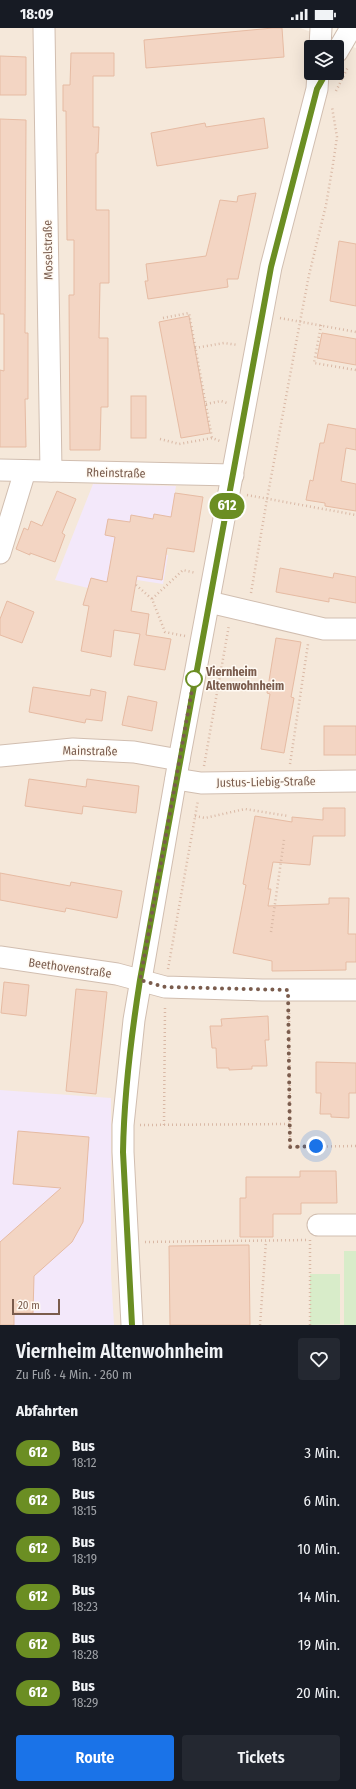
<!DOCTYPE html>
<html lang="de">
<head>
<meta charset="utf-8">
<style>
	:root { --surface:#171b24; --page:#242831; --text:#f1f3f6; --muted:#9ea1a6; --accent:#1a73e8 }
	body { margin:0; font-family:"Fira Sans Condensed",sans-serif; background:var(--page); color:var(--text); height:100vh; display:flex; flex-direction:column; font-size:15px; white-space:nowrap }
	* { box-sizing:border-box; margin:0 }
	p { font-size:13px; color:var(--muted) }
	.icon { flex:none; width:22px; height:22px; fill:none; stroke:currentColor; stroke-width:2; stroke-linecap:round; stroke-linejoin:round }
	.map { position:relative; height:1297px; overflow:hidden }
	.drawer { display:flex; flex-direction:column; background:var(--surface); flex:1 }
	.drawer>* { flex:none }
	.badge { padding:0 8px; border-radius:13px; font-size:14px; line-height:26px }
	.controls { position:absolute; left:304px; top:12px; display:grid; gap:8px }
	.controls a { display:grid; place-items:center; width:40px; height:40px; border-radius:4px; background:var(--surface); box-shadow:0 4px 16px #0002; font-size:20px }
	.scale { position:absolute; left:12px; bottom:10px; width:48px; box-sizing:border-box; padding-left:4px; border:2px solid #7a5c4d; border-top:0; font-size:11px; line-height:14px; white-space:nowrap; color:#7a5c4d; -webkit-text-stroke:3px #fffaf3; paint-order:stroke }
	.you { position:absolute; width:20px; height:20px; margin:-10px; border:3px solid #fff; border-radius:50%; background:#1a73e8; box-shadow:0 0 0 6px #1a73e833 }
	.map>.badge { position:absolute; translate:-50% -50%; box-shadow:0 0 0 2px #fff }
	h2 { padding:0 16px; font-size:15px; line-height:36px }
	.round { display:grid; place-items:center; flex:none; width:42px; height:42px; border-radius:4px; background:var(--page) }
	.head { display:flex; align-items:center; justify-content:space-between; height:68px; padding:0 16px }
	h1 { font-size:19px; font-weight:600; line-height:30px }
	.button { display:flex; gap:8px; margin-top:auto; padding:8px 16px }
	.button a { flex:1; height:46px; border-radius:4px; background:var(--accent); color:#fff; font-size:16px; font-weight:600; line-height:46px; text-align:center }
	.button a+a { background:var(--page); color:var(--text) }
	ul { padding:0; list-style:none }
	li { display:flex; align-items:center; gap:12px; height:48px; padding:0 16px }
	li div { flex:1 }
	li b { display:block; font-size:15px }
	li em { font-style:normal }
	li .badge { min-width:44px; font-weight:700; text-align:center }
	.status { display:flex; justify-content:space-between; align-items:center; height:28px; padding:0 20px; background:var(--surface); direction:ltr }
	.status svg { height:11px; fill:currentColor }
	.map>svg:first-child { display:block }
	.residential { fill:#f5e8da; fill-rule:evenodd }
	.education { fill:#f3e8fa }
	.green { fill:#d8ecc9 }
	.building { fill:#f3d5c3; stroke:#e6bba3 }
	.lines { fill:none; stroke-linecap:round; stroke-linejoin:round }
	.minor-casing { stroke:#d1beb0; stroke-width:23 }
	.path { stroke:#d9b8a5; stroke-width:2.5; stroke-dasharray:1 3; stroke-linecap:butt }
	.minor { stroke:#fff; stroke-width:21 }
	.line-casing { stroke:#fff; stroke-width:9 }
	.line { stroke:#6b8e23; stroke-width:6 }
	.walk { stroke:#7a5c4d; stroke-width:4; stroke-dasharray:0 7.2 }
	.stop-dot { fill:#fff; stroke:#6b8e23; stroke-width:2 }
	.labels { text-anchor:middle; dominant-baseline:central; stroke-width:3; stroke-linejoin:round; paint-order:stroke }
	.street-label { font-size:12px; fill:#7a5c4d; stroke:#fffaf3 }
	.stop-label { font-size:12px; font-weight:bold; fill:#7a5c4d; stroke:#fffaf3; text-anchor:start }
</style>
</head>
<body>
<div class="status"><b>18:09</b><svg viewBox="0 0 49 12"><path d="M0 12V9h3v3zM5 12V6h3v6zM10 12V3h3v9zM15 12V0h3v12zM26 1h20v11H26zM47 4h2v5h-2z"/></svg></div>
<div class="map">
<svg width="356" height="1297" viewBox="0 0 356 1297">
	<rect width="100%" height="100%" fill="#fdf6ec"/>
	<path class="residential" d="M 0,0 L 300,0 L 356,20 L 356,1297 L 0,1297 ZM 311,19 L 337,19 L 337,45 L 311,45 Z"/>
	<g class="education">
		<polygon points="93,456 176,458 168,505 160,526 168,527 163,556 137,552 134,565 123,563 124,558 91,550 88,560 55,552"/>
		<polygon points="0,1062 111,1070 111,1246 114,1297 0,1297"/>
	</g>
	<g class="green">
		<rect x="344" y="1223" width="12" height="74"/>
		<polygon points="310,1246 340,1246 340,1296 310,1297"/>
	</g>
	<g class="building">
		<polygon points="273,0 282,0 284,29 146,40 144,12"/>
		<polygon points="71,25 114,25 114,48 93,48 93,99 99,99 98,125 96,125 96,182 109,182 109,255 100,255 99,310 108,310 108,379 101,379 100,422 70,422 69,267 74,267 74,212 67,212 66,83 63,83 63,57 70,57"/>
		<polygon points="0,28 26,29 26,67 0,67"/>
		<polygon points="264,90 268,120 157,138 151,105 205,95 206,99"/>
		<polygon points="0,91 26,92 25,305 28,305 28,371 25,371 26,419 0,419 0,342 4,343 4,286 0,286"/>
		<polygon points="256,165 238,251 227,251 228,259 148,271 145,253 148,253 146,236 206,228 220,172 237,174 238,168"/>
		<polygon points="339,213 356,216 356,278 330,273"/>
		<polygon points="189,288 210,405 181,410 159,294"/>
		<polygon points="322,305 356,311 356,337 317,330"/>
		<rect x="131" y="368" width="15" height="42"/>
		<polygon points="328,396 356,401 356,422 346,420 341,453 356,456 356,483 325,478 325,475 306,472 310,452 313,453 320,415 324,415"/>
		<polygon points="57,463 76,471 62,505 65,507 55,534 30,525 30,527 16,521 24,500 28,502 31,493 42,498"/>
		<polygon points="175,465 203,469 194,524 167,520 162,552 137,548 131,583 149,586 146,607 171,611 165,642 134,637 140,606 114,602 111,629 81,623 89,578 83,577 91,550 107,554 115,509 105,507 108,491 130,494 131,487 153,491 154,486 171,489"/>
		<polygon points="280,540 333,550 334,545 356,549 356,575 329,570 329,574 276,564"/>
		<polygon points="7,573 34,584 22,615 0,607 0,591"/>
		<polygon points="276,610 301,614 291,669 294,670 284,725 261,721 270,666 267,665"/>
		<polygon points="33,659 90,668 91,661 106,664 102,693 86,691 85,695 29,684"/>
		<polygon points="128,668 157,674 152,703 122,697"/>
		<rect x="324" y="698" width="32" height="29"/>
		<polygon points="29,751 86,759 87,751 139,758 136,785 83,778 82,786 25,778"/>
		<polygon points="323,780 345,780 345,808 313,808 310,837 273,834 268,861 271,861 268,878 329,876 329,870 349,870 348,906 356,906 356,934 346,934 346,942 272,943 272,933 233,925 246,857 243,856 255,788 292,794 292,789 323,792"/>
		<polygon points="0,845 70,858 71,854 122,863 117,890 66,880 65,884 0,872"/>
		<polygon points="4,954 29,957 26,988 1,985"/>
		<polygon points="76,961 107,964 96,1066 66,1063"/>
		<polygon points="268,988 269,1012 265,1012 267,1038 252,1038 252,1041 229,1042 229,1040 217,1040 216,1020 212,1020 210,998 222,998 221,991"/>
		<polygon points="316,1034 356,1035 356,1065 349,1065 349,1090 331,1089 331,1086 320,1086 321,1065 316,1065"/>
		<polygon points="18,1103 89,1109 83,1194 72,1214 34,1248 33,1285 14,1285 14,1297 0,1297 0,1214 61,1160 13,1156"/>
		<polygon points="300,1143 336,1143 337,1175 301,1175 301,1186 273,1186 273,1209 240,1209 240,1170 246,1170 246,1149 300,1149"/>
		<polygon points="249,1217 250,1297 170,1297 169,1218"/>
	</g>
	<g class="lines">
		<g class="minor-casing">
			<g id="minor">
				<polyline points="44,0 51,443"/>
				<polyline points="320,19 321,0"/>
				<polyline points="337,24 351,0"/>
				<polyline points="0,442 233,447"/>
				<polyline points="0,525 25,443"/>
				<polyline points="209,574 324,601 356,601"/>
				<polyline points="0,728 73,721 134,724 179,732"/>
				<polyline points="176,751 201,755 356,753"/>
				<polyline points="0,929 117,946 165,959 262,962 356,962"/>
				<polyline points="318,1197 356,1197"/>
				<polyline points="132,1297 123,1124 123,1097 134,992 179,732 271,239 317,61 318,45"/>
			</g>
		</g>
		<g class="path">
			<polyline points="336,63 348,39"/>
			<polyline points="163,290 189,285 212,410"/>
			<polyline points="280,290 356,304"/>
			<polyline points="321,297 314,335 356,342"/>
			<polyline points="195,320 224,315 238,317"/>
			<polyline points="206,376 221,373 227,375"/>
			<polyline points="160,411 179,416 212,410 220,413"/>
			<polyline points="247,467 356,487"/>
			<polyline points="136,557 152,571"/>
			<polyline points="251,565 267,471 300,294 309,247 326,177 333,136 337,109 332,79"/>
			<polyline points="185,608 165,604 152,571 183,542 196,545"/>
			<polyline points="290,736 308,616"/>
			<polyline points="204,738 229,597"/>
			<polyline points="195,788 205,790 245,781 288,788"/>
			<polyline points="271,904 284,812"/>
			<polyline points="168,941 198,772"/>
			<polyline points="290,1096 290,1119 356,1118"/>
			<polyline points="140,1097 290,1096 289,980"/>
			<polyline points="164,1097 165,978"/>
			<polyline points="310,1212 310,1297"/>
			<polyline points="145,1214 308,1212"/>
			<polyline points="260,1297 266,1213"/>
		</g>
		<use href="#minor" class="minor"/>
	</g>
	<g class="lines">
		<g class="line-casing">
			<path id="line" d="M 132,1297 L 123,1124 C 124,1067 131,1009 140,952 L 271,239 L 317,61 L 326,45"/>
		</g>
		<use href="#line" class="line"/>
		<polyline class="walk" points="194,651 140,952 165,959 288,962 290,1119 316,1118"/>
	</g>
	<circle class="stop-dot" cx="194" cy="651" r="8"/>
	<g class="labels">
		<g class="street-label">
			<text transform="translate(48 222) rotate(-91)">Moselstraße</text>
			<text transform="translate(116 445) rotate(1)">Rheinstraße</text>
			<text transform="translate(90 723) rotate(1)">Mainstraße</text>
			<text transform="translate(266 754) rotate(-1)">Justus-Liebig-Straße</text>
			<text transform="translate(70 940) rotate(8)">Beethovenstraße</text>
		</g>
		<g class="stop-label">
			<text x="206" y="644">Viernheim<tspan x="206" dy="14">Altenwohnheim</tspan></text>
		</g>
	</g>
</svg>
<div class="controls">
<a><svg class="icon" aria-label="layers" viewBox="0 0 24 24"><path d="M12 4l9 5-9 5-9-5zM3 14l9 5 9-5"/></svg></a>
</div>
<div class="scale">20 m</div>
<div class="you" style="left:316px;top:1118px"></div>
<b class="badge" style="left:227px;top:478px;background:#6b8e23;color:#fff">612</b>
</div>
<section class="drawer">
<div class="head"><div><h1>Viernheim Altenwohnheim</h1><p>Zu Fuß · 4 Min. · 260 m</p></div><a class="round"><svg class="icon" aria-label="heart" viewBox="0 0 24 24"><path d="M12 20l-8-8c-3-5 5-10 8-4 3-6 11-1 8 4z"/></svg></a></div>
<h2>Abfahrten</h2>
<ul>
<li><span class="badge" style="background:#6b8e23;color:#fff">612</span><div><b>Bus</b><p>18:12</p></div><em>3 Min.</em></li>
<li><span class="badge" style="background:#6b8e23;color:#fff">612</span><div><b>Bus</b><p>18:15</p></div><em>6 Min.</em></li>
<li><span class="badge" style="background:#6b8e23;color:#fff">612</span><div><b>Bus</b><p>18:19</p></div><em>10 Min.</em></li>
<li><span class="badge" style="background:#6b8e23;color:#fff">612</span><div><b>Bus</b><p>18:23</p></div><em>14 Min.</em></li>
<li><span class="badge" style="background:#6b8e23;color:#fff">612</span><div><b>Bus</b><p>18:28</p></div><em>19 Min.</em></li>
<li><span class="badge" style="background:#6b8e23;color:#fff">612</span><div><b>Bus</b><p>18:29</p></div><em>20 Min.</em></li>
</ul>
<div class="button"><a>Route</a><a>Tickets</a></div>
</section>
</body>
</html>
